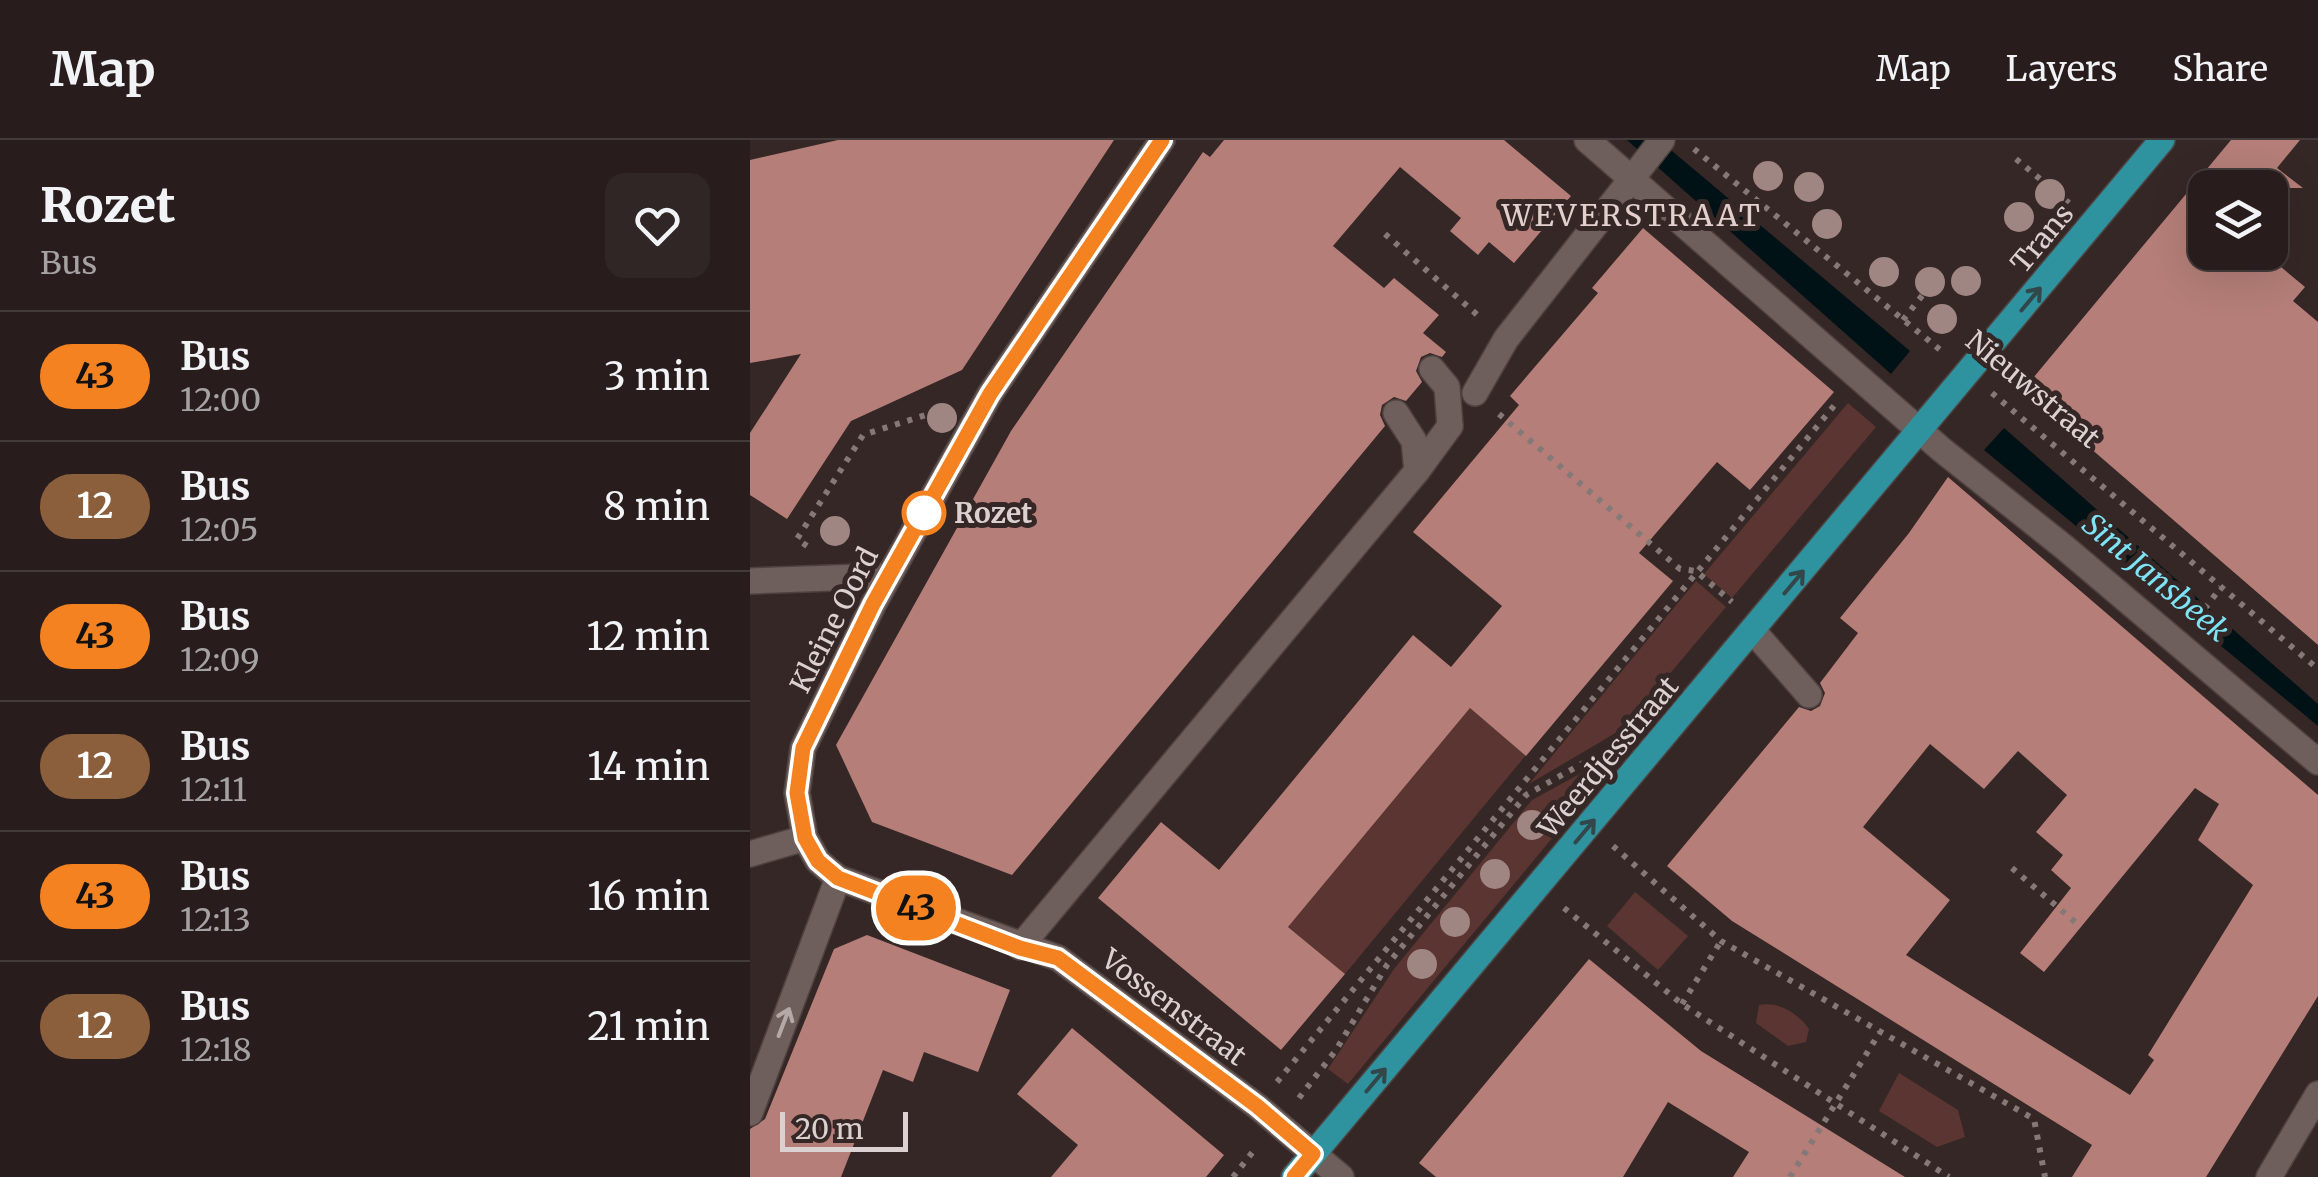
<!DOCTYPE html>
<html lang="en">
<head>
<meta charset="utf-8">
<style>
	:root { --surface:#281d1c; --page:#302625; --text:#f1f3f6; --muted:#a5a2a3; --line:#443b3b }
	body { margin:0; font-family:Merriweather,serif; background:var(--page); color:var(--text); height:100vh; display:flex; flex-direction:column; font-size:38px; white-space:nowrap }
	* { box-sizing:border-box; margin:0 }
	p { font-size:32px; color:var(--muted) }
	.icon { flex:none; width:55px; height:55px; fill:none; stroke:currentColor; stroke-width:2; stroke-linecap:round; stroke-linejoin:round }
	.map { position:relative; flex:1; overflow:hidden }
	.details { display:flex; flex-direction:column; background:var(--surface); width:750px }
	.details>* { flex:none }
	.badge { padding:0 20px; border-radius:32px; font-size:35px; line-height:65px }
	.controls { position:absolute; left:1438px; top:30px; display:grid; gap:20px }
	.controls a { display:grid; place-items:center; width:100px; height:100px; border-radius:20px; background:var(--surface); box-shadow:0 10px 40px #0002,0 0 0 2px var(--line); font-size:50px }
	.scale { position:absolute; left:30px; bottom:25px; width:128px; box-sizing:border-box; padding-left:10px; border:5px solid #dbd1d0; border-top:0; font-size:28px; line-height:35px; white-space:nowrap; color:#dbd1d0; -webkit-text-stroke:8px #352725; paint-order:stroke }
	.map>.badge { position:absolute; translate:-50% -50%; box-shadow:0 0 0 5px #fff }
	.round { display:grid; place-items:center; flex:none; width:105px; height:105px; border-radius:20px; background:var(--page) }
	.head { display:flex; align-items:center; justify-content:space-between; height:170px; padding:0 40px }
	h1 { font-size:48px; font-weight:800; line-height:75px }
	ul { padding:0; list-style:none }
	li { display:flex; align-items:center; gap:30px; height:130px; padding:0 40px; border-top:2px solid var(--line) }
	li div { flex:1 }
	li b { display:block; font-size:38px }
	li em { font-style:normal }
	li .badge { min-width:110px; font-weight:700; text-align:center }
	header { display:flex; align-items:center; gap:60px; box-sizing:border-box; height:140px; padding:0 50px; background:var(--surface); border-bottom:2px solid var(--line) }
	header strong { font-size:48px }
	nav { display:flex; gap:55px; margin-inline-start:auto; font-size:35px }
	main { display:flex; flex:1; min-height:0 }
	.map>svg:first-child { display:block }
	.green { fill:#5b3531 }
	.water { fill:#011216 }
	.building { fill:#b57e78; fill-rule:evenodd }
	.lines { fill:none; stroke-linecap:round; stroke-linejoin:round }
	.lane-casing { stroke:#4e4240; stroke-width:28 }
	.street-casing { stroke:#4e4240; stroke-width:28 }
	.primary-casing { stroke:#4e4240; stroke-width:28 }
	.path { stroke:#857978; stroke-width:6; stroke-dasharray:5 8; stroke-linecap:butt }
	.lane { stroke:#6e5e5c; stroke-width:25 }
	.street { stroke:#6e5e5c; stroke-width:25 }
	.primary { stroke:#2e929f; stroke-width:25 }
	.tree { fill:#a08683 }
	.oneway { stroke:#33474a }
	.oneway2 { stroke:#b5a9a7 }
	.line-casing { stroke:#fff; stroke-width:22 }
	.line { stroke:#f58220; stroke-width:15 }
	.stop-dot { fill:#fff; stroke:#f58220; stroke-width:5 }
	.labels { text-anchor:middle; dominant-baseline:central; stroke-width:10; stroke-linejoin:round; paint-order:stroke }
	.street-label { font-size:28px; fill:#dbd1d0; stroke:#352725 }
	.stop-label { font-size:28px; font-weight:bold; fill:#dbd1d0; stroke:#352725; text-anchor:start }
	.neighbourhood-label { font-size:30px; letter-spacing:2.5px; fill:#e3d0ce; stroke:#352725 }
	.water-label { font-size:30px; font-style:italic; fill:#7de4f7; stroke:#352725 }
</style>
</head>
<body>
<header>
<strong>Map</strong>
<nav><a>Map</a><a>Layers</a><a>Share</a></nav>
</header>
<main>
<section class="details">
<div class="head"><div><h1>Rozet</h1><p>Bus</p></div><a class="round"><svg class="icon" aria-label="heart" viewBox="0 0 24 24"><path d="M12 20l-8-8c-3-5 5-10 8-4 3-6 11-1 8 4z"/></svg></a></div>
<ul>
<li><span class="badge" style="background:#f58220;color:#111">43</span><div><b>Bus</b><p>12:00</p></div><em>3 min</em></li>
<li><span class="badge" style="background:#8b5e3c;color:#fff">12</span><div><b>Bus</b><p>12:05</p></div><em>8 min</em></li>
<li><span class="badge" style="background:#f58220;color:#111">43</span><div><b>Bus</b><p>12:09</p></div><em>12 min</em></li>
<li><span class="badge" style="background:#8b5e3c;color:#fff">12</span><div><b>Bus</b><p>12:11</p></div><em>14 min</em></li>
<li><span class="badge" style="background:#f58220;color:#111">43</span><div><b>Bus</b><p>12:13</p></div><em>16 min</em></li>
<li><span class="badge" style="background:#8b5e3c;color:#fff">12</span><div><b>Bus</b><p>12:18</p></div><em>21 min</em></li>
</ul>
</section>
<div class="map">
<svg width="1568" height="1037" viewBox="0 0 1568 1037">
	<rect width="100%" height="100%" fill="#352725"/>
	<g class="green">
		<polygon points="1098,263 1126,287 982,458 954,434"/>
		<polygon points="946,441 976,467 874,588 779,644"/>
		<polygon points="720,568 776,615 595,834 538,787"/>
		<polygon points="877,608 598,944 578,929 644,829 782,660"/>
		<polygon points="885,752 938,796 908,830 857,786"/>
		<path d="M 1009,865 C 1028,861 1048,873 1059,889 L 1056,902 L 1038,906 L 1006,883 Z"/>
		<polygon points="1149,933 1208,970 1215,997 1187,1007 1129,971"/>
	</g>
	<g class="water">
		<polygon points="877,0 909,0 1160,211 1141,234"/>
		<polygon points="1254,288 1568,564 1568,586 1234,310"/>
	</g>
	<g class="building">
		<polygon points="88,0 364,0 212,230 101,281 37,379 0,355 0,293 51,214 0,223 0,20"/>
		<polygon points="474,0 754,0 821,56 764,123 739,102 728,115 700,91 711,78 650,27 583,106 634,148 644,138 689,175 673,193 696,212 692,217 680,213 671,217 666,231 672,242 656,261 644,257 632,265 630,275 635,286 262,735 122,682 86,605 261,291 453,12 460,17"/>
		<polygon points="1481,0 1550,0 1527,28 1553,48 1455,48 1455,112 1513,112 1555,147 1543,161 1568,182 1568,505 1273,250"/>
		<polygon points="893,88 1084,252 1000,350 967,322 889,413 923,441 776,616 720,568 538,787 595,834 531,910 348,758 411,682 469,730 663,495 701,527 752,466 663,392 769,265 760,256 848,153 842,148"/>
		<path d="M 1198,337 L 1568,655 L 1568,856 L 1456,1037 L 1322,1037 L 1342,1005 L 982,781 L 917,726 L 1049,567 L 1061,571 L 1070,566 L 1075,553 L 1070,543 L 1108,493 L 1090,478 L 1159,393 ZM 1180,604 L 1234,649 L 1268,611 L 1317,655 L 1286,692 L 1313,715 L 1301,730 L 1321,748 L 1270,813 L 1294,832 L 1445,648 L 1469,664 L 1448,700 L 1503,745 L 1398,915 L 1404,920 L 1380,955 L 1156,815 L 1200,760 L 1113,687 Z"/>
		<polygon points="117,795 260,850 228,932 174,912 163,942 133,930 91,1037 0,1037 0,989 15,979 84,809"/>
		<polygon points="839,819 951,911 1155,1037 983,1037 999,1012 918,962 873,1037 686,1037 669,1023"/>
		<polygon points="322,888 474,1015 456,1037 301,1037 328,1005 267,954"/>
	</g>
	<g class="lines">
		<g class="lane-casing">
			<g id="lane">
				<polyline points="682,229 697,247 700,286"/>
				<polyline points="646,273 664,301 667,331"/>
				<polyline points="0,441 139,436"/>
				<polyline points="1003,491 1059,555"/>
			</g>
		</g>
		<g class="street-casing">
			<g id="street">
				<polyline points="412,0 240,254 123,465 53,608 47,653 55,698 68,721 88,738 308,818 507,966 591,1037"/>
				<polyline points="837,0 1192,310 1314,407 1568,622"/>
				<polyline points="725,253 756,199 912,0"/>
				<polyline points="0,714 55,698"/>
				<polyline points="270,807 667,331 700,286"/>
				<polyline points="0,973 88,738"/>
				<polyline points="1519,1037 1568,954"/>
			</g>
		</g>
		<g class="primary-casing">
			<polyline id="primary" points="544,1037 1412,0"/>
		</g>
		<g class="path">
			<polyline points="944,9 1194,213"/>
			<polyline points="1266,19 1319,63"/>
			<polyline points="635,94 732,179"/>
			<polyline points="1153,180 1182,143 1174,127"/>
			<polyline points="1242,253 1568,529"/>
			<polyline points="749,274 930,429 946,431 982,462"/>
			<polyline points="57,406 47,399 113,295 191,270"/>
			<polyline points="1447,479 1471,447"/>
			<polyline points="863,706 971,801 1284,979 1295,1037"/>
			<polyline points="1262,728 1325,782"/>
			<polyline points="814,768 932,864 1199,1037"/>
			<polyline points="932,864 971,801"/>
			<polyline points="527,942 1088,261"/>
			<polyline points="549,958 586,910 637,825 776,655 853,612"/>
			<polyline points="483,1037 505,1009"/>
			<polyline points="1040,1037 1130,892"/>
		</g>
		<use href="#lane" class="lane"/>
		<use href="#street" class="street"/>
		<use href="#primary" class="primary"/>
	</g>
	<g class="tree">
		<circle cx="1018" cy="36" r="15"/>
		<circle cx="1059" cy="47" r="15"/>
		<circle cx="1300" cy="54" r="15"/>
		<circle cx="1269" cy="77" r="15"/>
		<circle cx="1077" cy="84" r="15"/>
		<circle cx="1134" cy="132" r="15"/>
		<circle cx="1216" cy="141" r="15"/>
		<circle cx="1180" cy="142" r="15"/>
		<circle cx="1192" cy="179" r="15"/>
		<circle cx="192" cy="278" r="15"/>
		<circle cx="85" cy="391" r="15"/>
		<circle cx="782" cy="685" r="15"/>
		<circle cx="745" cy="734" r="15"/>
		<circle cx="705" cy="782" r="15"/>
		<circle cx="672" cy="824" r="15"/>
	</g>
	<defs><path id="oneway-shaft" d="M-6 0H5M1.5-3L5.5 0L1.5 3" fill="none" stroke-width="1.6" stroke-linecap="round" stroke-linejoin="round" transform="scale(2.5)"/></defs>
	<g class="oneway">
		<use href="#oneway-shaft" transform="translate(1281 159) rotate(-50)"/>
		<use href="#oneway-shaft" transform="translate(1044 442) rotate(-50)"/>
		<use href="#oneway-shaft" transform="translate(835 691) rotate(-50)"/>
		<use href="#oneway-shaft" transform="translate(626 940) rotate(-50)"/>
	</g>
	<use class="oneway2" href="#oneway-shaft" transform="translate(34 882) rotate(-69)"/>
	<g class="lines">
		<g class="line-casing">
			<polyline id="line" points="412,0 240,254 123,464 53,608 47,653 55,698 68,721 88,738 270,808 308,818 507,966 563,1014 544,1037"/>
		</g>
		<use href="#line" class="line"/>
	</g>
	<circle class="stop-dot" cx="174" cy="373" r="20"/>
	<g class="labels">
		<g class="street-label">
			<text transform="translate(1292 98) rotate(-50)">Trans</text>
			<text transform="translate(1283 249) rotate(40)">Nieuwstraat</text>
			<text transform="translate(84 480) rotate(-63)">Kleine Oord</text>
			<text transform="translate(858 617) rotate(-50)">Weerdjesstraat</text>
			<text transform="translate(424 867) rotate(37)">Vossenstraat</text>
		</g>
		<g class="stop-label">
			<text x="204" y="373">Rozet</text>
		</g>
		<g class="neighbourhood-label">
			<text x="882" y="75">WEVERSTRAAT</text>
		</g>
		<g class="water-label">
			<text transform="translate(1406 437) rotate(40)">Sint Jansbeek</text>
		</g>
	</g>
</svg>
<div class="controls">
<a><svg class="icon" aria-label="layers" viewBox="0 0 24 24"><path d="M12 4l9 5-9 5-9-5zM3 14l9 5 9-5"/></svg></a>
</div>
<div class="scale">20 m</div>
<b class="badge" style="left:166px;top:768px;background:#f58220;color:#111">43</b>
</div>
</main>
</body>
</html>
